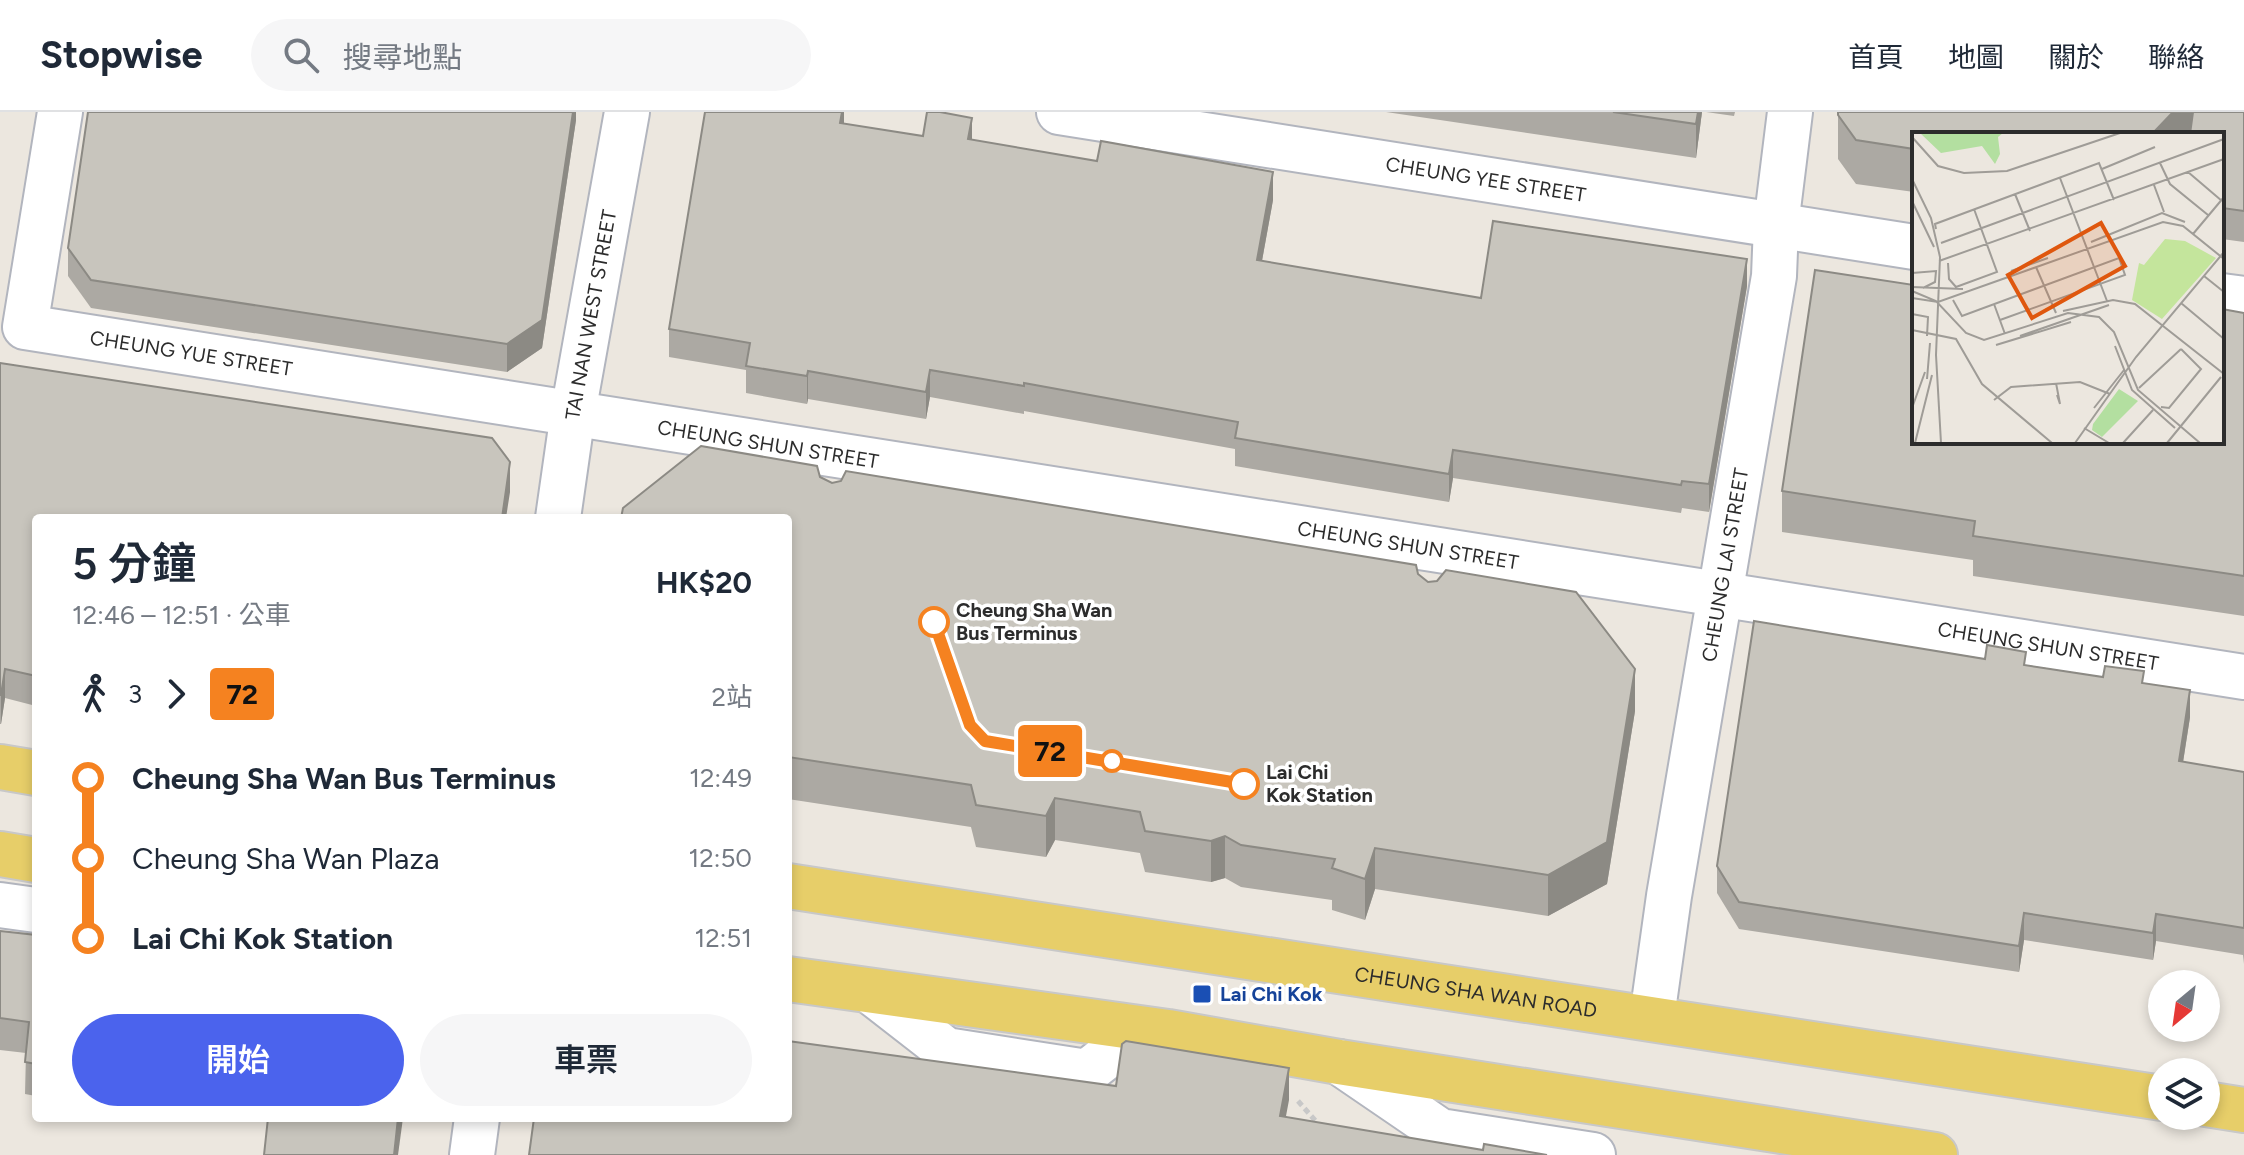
<!DOCTYPE html>
<html lang="zh-TW">
<head>
<meta charset="utf-8">
<style>
	:root { --surface:#fff; --page:#f6f6f7; --text:#1f2937; --muted:#747a83; --line:#e0e1e3; --accent:#4b63ed }
	body { margin:0; font-family:Figtree,"Noto Sans TC",sans-serif; background:var(--page); color:var(--text); height:100vh; display:flex; flex-direction:column; font-size:30px; white-space:nowrap }
	* { box-sizing:border-box; margin:0 }
	p { font-size:26px; color:var(--muted) }
	.icon { flex:none; width:44px; height:44px; fill:none; stroke:currentColor; stroke-width:2; stroke-linecap:round; stroke-linejoin:round }
	.map { position:relative; flex:1; overflow:hidden }
	.drawer { position:absolute; left:32px; top:402px; width:760px; height:608px; display:flex; flex-direction:column; background:var(--surface); border-radius:8px; box-shadow:0 4px 12px #0003 }
	.drawer>* { flex:none }
	.badge { padding:0 16px; border-radius:6px; font-size:28px; line-height:52px }
	.needle { width:52px; rotate:209deg }
	.buttons { position:absolute; left:2148px; top:858px; display:grid; gap:16px }
	.buttons a { display:grid; place-items:center; width:72px; height:72px; border-radius:50%; background:var(--surface); box-shadow:0 4px 12px #0003; font-size:40px }
	.map>.badge { position:absolute; translate:-50% -50%; box-shadow:0 0 0 4px #fff }
	.legs { display:flex; align-items:center; gap:12px; height:88px; padding:0 40px; font-size:26px }
	.legs p { margin-inline-start:auto }
	.overview { display:flex; align-items:center; justify-content:space-between; height:136px; padding:0 40px }
	h1 { font-size:44px; font-weight:600; line-height:60px }
	.action { display:flex; gap:16px; margin-top:auto; padding:16px 40px }
	.action a { flex:1; height:92px; border-radius:48px; background:var(--accent); color:#fff; font-size:32px; font-weight:600; line-height:92px; text-align:center }
	.action a+a { background:var(--page); color:var(--text) }
	ul { padding:0 40px; list-style:none }
	li { display:flex; align-items:center; gap:28px; height:80px; font-size:30px }
	li i { display:grid; place-items:center; width:12px; height:100%; margin:0 10px; background:currentColor }
	li i::after { content:''; width:20px; height:20px; margin:-10px; border:6px solid; border-radius:50%; background:var(--surface) }
	li p { margin-inline-start:auto }
	li:first-child i { background:linear-gradient(#0000 50%,currentColor 0) }
	li:last-child i { background:linear-gradient(currentColor 50%,#0000 0) }
	header { display:flex; align-items:center; gap:48px; box-sizing:border-box; height:112px; padding:0 40px; background:var(--surface); border-bottom:2px solid var(--line) }
	header strong { font-size:38px }
	nav { display:flex; gap:44px; margin-inline-start:auto; font-size:28px }
	.search { width:560px; height:72px; background:var(--page); display:flex; align-items:center; gap:20px; box-sizing:border-box; padding:0 28px; border-radius:44px; color:var(--muted); font-size:30px }
	.map>svg:first-child { display:block }
	.lines { fill:none; stroke-linecap:round; stroke-linejoin:round }
	.minor-casing { stroke:#b2b5be; stroke-width:48 }
	.tertiary-casing { stroke:#b2b5be; stroke-width:48 }
	.primary-casing { stroke:#c8c8c8; stroke-width:48 }
	.path { stroke:#c8c8c8; stroke-width:5; stroke-dasharray:6 4; stroke-linecap:butt }
	.minor { stroke:#fff; stroke-width:44 }
	.tertiary { stroke:#fff; stroke-width:44 }
	.primary { stroke:#e7ce69; stroke-width:44 }
	.wall { fill:#aca9a3 }
	.shaded-wall { fill:#8c8a84 }
	.building { fill:#c8c5bd; stroke:#8c8a84; stroke-width:2 }
	.line-1-casing { stroke:#fff; stroke-width:18 }
	.line-1 { stroke:#f58220; stroke-width:12 }
	.stop-1-dot { fill:#fff; stroke:#f58220; stroke-width:4 }
	.transit-dot { fill:#1a4fb4; stroke:#fff; stroke-width:3 }
	.labels { text-anchor:middle; dominant-baseline:central; stroke-width:7; stroke-linejoin:round; paint-order:stroke }
	.street-label { font-size:20px; fill:#2c2c2c; stroke:#fff }
	.stop-label { font-size:20px; font-weight:bold; fill:#2c2c2c; stroke:#fff; text-anchor:start }
	.transit-label { font-size:20px; font-weight:bold; fill:#164399; stroke:#fff; text-anchor:start }
	.inset-road { fill:none; stroke:#9f9c97; stroke-width:2 }
	.view { fill:#df570e; fill-opacity:0.15; stroke:#df570e; stroke-width:4 }
	.inset-edge { fill:none; stroke:#2c2c2c; stroke-width:4 }
</style>
</head>
<body>
<header>
<strong>Stopwise</strong>
<div class="search"><svg class="icon" aria-label="search" viewBox="0 0 24 24"><circle cx="10" cy="10" r="6"/><path d="M15 15l6 6"/></svg>搜尋地點</div>
<nav><a>首頁</a><a>地圖</a><a>關於</a><a>聯絡</a></nav>
</header>
<div class="map">
<svg width="2244" height="1043" viewBox="0 0 2244 1043">
	<rect width="100%" height="100%" fill="#ece7df"/>
	<g class="lines">
		<g class="minor-casing">
			<g id="minor">
				<path id="s1" d="M 60,0 L 25,215 L 2244,565"/>
				<path id="s2" d="M 1059,0 L 1914,135"/>
				<polyline points="2222,184 2244,187"/>
				<polyline points="0,793 36,798"/>
				<polyline points="870,879 946,938 1087,960 1142,917"/>
				<path id="s3" d="M 1652,905 L 1669,784 L 1774,164 L 1776,113 L 1790,0"/>
				<polyline points="1339,950 1440,1019 1593,1043"/>
			</g>
		</g>
		<g class="tertiary-casing">
			<g id="tertiary">
				<path id="s4" d="M 558,406 L 573,301 L 627,0"/>
				<polyline points="472,1043 477,1006"/>
			</g>
		</g>
		<g class="primary-casing">
			<g id="primary">
				<polyline points="0,655 36,661"/>
				<polyline points="0,742 36,748"/>
				<path id="s5" d="M 788,774 L 2162,986"/>
				<polyline points="788,867 1168,920 1339,950 1935,1043"/>
				<polyline points="2206,992 2244,998"/>
			</g>
		</g>
		<polyline class="path" points="1298,989 1320,1014"/>
		<use href="#minor" class="minor"/>
		<use href="#tertiary" class="tertiary"/>
		<use href="#primary" class="primary"/>
	</g>
	<g class="wall">
		<polygon points="576,0 576,8 542,236 507,260 91,196 68,164 68,136"/>
		<polygon points="844,0 844,12 923,24 972,28 1273,88 1262,149 1481,186 1747,174 1709,400 1682,396 1681,401 1453,366 1449,390 1235,354 1235,337 1024,299 1024,302 930,285 926,307 808,287 807,292 746,281 746,258 669,245 669,217"/>
		<polygon points="1386,0 1702,0 1696,46"/>
		<polygon points="1706,0 1735,0 1734,4"/>
		<polygon points="1838,0 2244,0 2244,130 2222,127 2222,22 1914,22 1914,80 1856,72 1838,47"/>
		<polygon points="2244,201 2244,504 1973,464 1973,448 1782,420 1782,379 1914,330"/>
		<polygon points="0,251 510,380 36,406 36,594 5,586 1,612 0,612"/>
		<polygon points="820,365 832,371 1418,462 1428,470 1437,469 1635,599 1607,772 1548,804 1375,777 1365,808 1332,798 1332,788 1241,775 1225,766 1211,770 1145,760 1140,741 1055,728 1046,745 976,735 971,715 788,687 788,406"/>
		<polygon points="2026,553 2144,572 2190,605 2183,650 2244,660 2244,852 2243,843 2156,829 2153,848 2024,828 2019,860 1739,817 1717,781 1717,754"/>
		<polygon points="0,819 36,823 36,984 25,982 26,941 0,938"/>
	</g>
	<g class="shaded-wall">
		<polygon points="573,0 576,0 576,8 542,236 507,260 507,232"/>
		<polygon points="842,0 844,0 844,13 840,11"/>
		<polygon points="1698,0 1702,0 1696,46 1696,12"/>
		<polygon points="2173,0 2195,0 2194,22 2152,22"/>
		<polygon points="972,6 972,34 968,27"/>
		<polygon points="1273,60 1273,88 1257,176 1257,148"/>
		<polygon points="1747,147 1747,174 1709,400 1709,372"/>
		<polygon points="930,258 930,285 926,307 926,280"/>
		<polygon points="808,259 808,287 807,292 807,264"/>
		<polygon points="1453,338 1453,366 1449,390 1449,362"/>
		<polygon points="510,350 510,380 506,406 502,406"/>
		<polygon points="5,557 5,586 1,612 1,583"/>
		<polygon points="1635,557 1635,599 1607,772 1548,804 1548,763"/>
		<polygon points="2190,578 2190,605 2179,676 2179,649"/>
		<polygon points="1055,686 1055,728 1046,745 1046,704"/>
		<polygon points="1225,724 1225,766 1211,770 1211,729"/>
		<polygon points="1375,736 1375,777 1365,808 1365,767"/>
		<polygon points="2024,801 2024,828 2019,860 2019,834"/>
		<polygon points="2156,802 2156,829 2153,848 2153,821"/>
		<polygon points="1289,956 1289,988 1280,1036 1280,1004"/>
		<polygon points="398,1006 403,1006 398,1043 394,1043"/>
	</g>
	<g class="building">
		<polygon points="88,0 573,0 542,208 507,232 91,168 68,136"/>
		<polygon points="705,0 842,0 840,11 923,24 927,0 940,0 972,6 968,27 1097,49 1101,29 1273,60 1257,148 1481,186 1493,109 1747,147 1709,372 1682,369 1681,373 1453,338 1449,362 1235,326 1238,310 1024,271 1024,274 930,258 926,280 808,259 807,264 746,254 750,231 669,217"/>
		<polygon points="1613,0 1698,0 1696,12"/>
		<polygon points="1838,0 2173,0 2152,22 1914,22 1914,37 1856,28 1838,3"/>
		<polygon points="2193,0 2244,0 2244,99 2222,96 2222,22 2190,22"/>
		<polygon points="1815,158 1914,173 1914,330 2222,330 2222,197 2244,201 2244,464 1973,424 1975,409 1782,379"/>
		<polygon points="0,251 492,326 510,350 502,406 36,406 36,564 5,557 1,583 0,583"/>
		<polygon points="701,334 817,354 820,365 832,371 841,369 846,359 1416,453 1418,462 1428,470 1437,469 1446,458 1576,480 1635,557 1607,730 1548,763 1375,736 1365,767 1332,756 1335,747 1241,733 1225,724 1211,729 1145,719 1140,700 1055,686 1046,704 976,693 971,673 788,645 788,406 621,406 623,396"/>
		<polygon points="1754,509 1985,547 1987,533 2026,540 2024,553 2103,565 2105,554 2144,559 2142,571 2190,578 2179,649 2244,660 2244,816 2156,802 2153,821 2024,801 2019,834 1739,790 1717,754"/>
		<polygon points="0,819 36,823 36,952 25,950 29,910 0,906"/>
		<polygon points="788,929 1116,974 1122,932 1126,929 1289,956 1280,1004 1483,1038 1484,1032 1547,1043 529,1043 534,1006 788,1006"/>
		<polygon points="268,1006 398,1006 394,1043 264,1043"/>
	</g>
	<g class="lines">
		<g class="line-1-casing">
			<polyline id="line-1" points="934,510 970,613 985,629 1244,672"/>
		</g>
		<use href="#line-1" class="line-1"/>
	</g>
	<g class="stop-1-dot">
		<circle cx="934" cy="510" r="14"/>
		<circle cx="1112" cy="649" r="10"/>
		<circle cx="1244" cy="672" r="14"/>
	</g>
	<rect class="transit-dot" x="1192" y="872" width="20" height="20" rx="4"/>
	<g class="labels">
		<g class="street-label">
			<text stroke="none"><textPath href="#s2" startOffset="432">CHEUNG YEE STREET</textPath></text>
			<text stroke="none"><textPath href="#s4" startOffset="206">TAI NAN WEST STREET</textPath></text>
			<text stroke="none"><textPath href="#s1" startOffset="386">CHEUNG YUE STREET</textPath></text>
			<text stroke="none"><textPath href="#s1" startOffset="970">CHEUNG SHUN STREET</textPath></text>
			<text stroke="none"><textPath href="#s1" startOffset="1618">CHEUNG SHUN STREET</textPath></text>
			<text stroke="none"><textPath href="#s3" startOffset="458">CHEUNG LAI STREET</textPath></text>
			<text stroke="none"><textPath href="#s1" startOffset="2266">CHEUNG SHUN STREET</textPath></text>
			<text stroke="none"><textPath href="#s5" startOffset="696">CHEUNG SHA WAN ROAD</textPath></text>
		</g>
		<g class="stop-label">
			<text x="956" y="498">Cheung Sha Wan<tspan x="956" dy="23">Bus Terminus</tspan></text>
			<text x="1266" y="660">Lai Chi<tspan x="1266" dy="23">Kok Station</tspan></text>
		</g>
		<g class="transit-label">
			<text x="1220" y="882">Lai Chi Kok</text>
		</g>
	</g>
	<g transform="translate(1912 20)">
		<rect width="312" height="312" fill="#ece7df"/>
		<path d="M 8,1 L 91,1 L 86,5 L 88,22 L 83,32 L 70,14 L 29,21 ZM 207,257 L 226,269 L 190,305 L 180,298 L 181,292 Z" fill="#b3dfa0"/>
		<path d="M 253,107 L 273,109 L 304,126 L 250,187 L 220,168 L 227,131 L 232,133 Z" fill="#c4e59c"/>
		<path class="inset-road" d="M 0,5 L 26,34 L 52,41 L 95,39 L 208,1M 248,31 L 258,52 L 296,83M 190,37 L 243,15M 276,40 L 310,69M 148,46 L 195,169M 0,47 L 19,86 L 28,125 L 24,223 L 29,311M 242,53 L 252,80M 103,62 L 118,99M 0,69 L 22,115M 24,97 L 23,92 L 187,31 L 202,68M 281,102 L 312,65M 179,110 L 250,81 L 273,90M 29,111 L 312,7M 27,129 L 312,27M 36,131 L 37,147 L 44,155 L 85,140 L 62,77M 124,135 L 144,181M 99,139 L 136,126M 0,141 L 24,139 L 23,150 L 11,156M 292,144 L 312,160M 0,155 L 51,157M 0,159 L 24,169 L 54,201 L 72,208 L 156,181 L 187,185 L 202,200 L 226,258 L 288,311M 0,166 L 26,170 L 251,90 L 271,94 L 312,127M 41,168 L 50,184 L 207,126 L 213,143 L 88,188M 269,171 L 312,207M 82,172 L 93,202M 151,179 L 201,168 L 223,172 L 312,242M 0,182 L 16,185 L 15,204M 0,198 L 44,207 L 70,252 L 140,311M 108,204 L 197,173M 84,213 L 159,190M 203,214 L 220,258 L 263,296M 15,247 L 18,211M 144,251 L 148,272 L 145,263M 227,256 L 269,217M 82,268 L 99,255 L 168,250 L 198,262M 249,275 L 257,276 L 289,237 L 269,217M 0,276 L 13,240M 182,276 L 212,238M 172,296 L 197,311M 3,311 L 20,243M 163,311 L 224,225 L 312,120M 211,311 L 241,278M 255,311 L 309,245"/>
		<path class="view" d="M 189,91 L 213,134 L 120,186 L 96,143 Z"/>
		<rect width="312" height="312" class="inset-edge"/>
	</g>
</svg>
<div class="buttons">
<a><svg class="needle" viewBox="-14 -14 28 28"><path d="M0-13l5 13h-10z" fill="#e53935"/><path d="M0 13l5-13h-10z" fill="#747a83"/></svg></a>
<a><svg class="icon" aria-label="layers" viewBox="0 0 24 24"><path d="M12 4l9 5-9 5-9-5zM3 14l9 5 9-5"/></svg></a>
</div>
<b class="badge" style="left:1050px;top:639px;background:#f58220;color:#111">72</b>
<section class="drawer">
<div class="overview"><div><h1>5 分鐘</h1><p>12:46 – 12:51 · 公車</p></div><b>HK$20</b></div>
<div class="legs"><svg class="icon" aria-label="walk" viewBox="0 0 24 24"><circle cx="13" cy="4" r="2"/><path d="M13 8l-2 6 4 7M11 14l-3 7M7 12l3-4h3l4 4"/></svg>3<svg class="icon" aria-label="forward" viewBox="0 0 24 24"><path d="M9 5l7 7-7 7"/></svg><b class="badge" style="background:#f58220;color:#111">72</b><p>2站</p></div>
<ul>
<li><i style="color:#f58220"></i><b>Cheung Sha Wan Bus Terminus</b><p>12:49</p></li>
<li><i style="color:#f58220"></i><span>Cheung Sha Wan Plaza</span><p>12:50</p></li>
<li><i style="color:#f58220"></i><b>Lai Chi Kok Station</b><p>12:51</p></li>
</ul>
<div class="action"><a>開始</a><a>車票</a></div>
</section>
</div>
</body>
</html>
